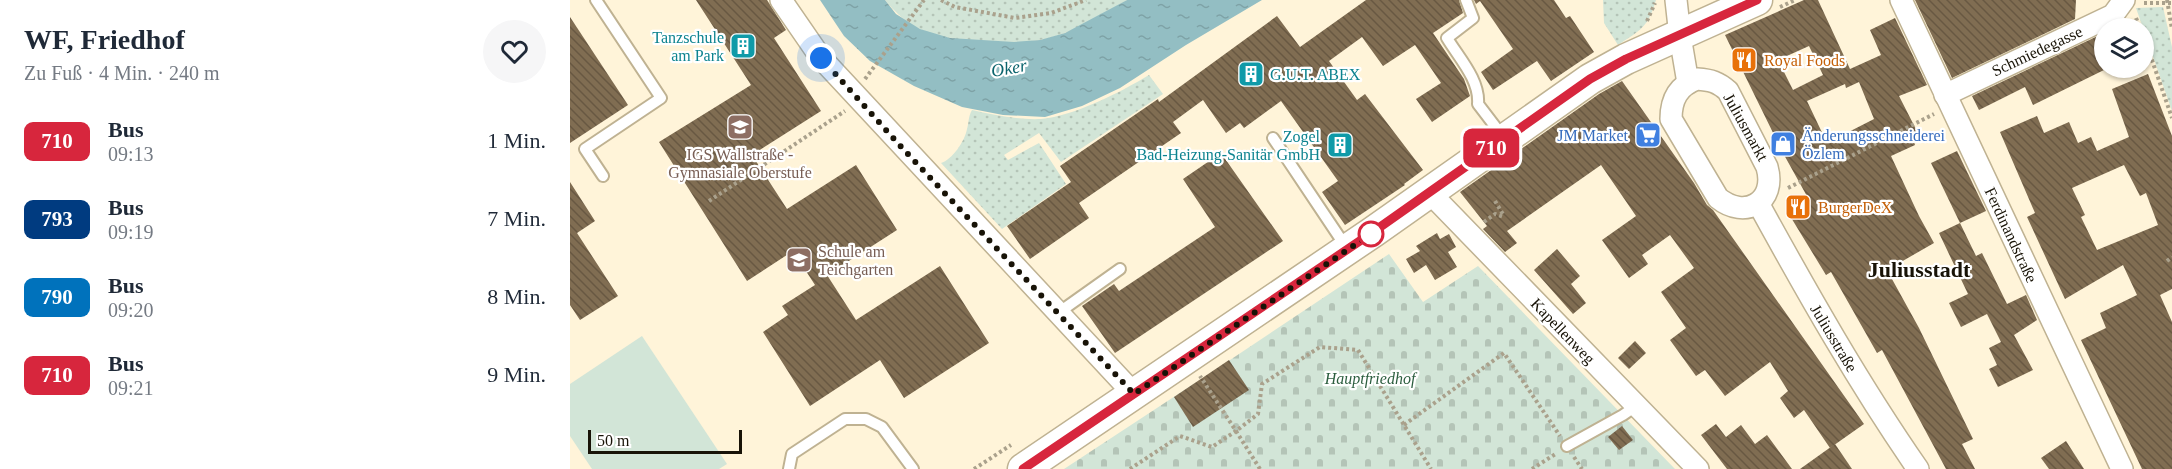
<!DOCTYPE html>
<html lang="de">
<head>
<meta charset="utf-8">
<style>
	:root { --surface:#fff; --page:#f6f6f7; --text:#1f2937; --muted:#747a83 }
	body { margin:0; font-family:Georgia,serif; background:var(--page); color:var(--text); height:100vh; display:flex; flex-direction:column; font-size:22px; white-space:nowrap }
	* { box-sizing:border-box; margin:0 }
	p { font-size:20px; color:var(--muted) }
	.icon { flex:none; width:33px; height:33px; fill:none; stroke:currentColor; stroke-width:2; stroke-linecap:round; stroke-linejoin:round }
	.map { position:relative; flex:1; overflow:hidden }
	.details { display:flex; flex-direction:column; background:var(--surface); width:570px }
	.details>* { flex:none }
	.badge { padding:0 12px; border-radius:9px; font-size:21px; line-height:39px }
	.controls { position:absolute; left:1524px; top:18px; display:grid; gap:12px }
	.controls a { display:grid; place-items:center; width:60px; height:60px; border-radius:50%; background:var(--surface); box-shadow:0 2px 4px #0004; font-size:30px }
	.scale { position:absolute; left:18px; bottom:15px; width:154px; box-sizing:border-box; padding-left:6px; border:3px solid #181307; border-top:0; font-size:16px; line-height:21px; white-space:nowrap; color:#181307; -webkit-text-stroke:4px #fff; paint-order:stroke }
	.you { position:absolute; width:30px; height:30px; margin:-15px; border:4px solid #fff; border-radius:50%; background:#1a73e8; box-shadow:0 0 0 9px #1a73e833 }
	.map>.badge { position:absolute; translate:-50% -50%; box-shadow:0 0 0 3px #fff }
	.round { display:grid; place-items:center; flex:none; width:63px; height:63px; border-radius:32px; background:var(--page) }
	.head { display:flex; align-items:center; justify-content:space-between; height:102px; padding:0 24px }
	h1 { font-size:28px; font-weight:700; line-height:45px }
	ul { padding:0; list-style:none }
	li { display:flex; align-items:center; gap:18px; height:78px; padding:0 24px }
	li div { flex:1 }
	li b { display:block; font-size:22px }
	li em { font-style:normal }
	li .badge { min-width:66px; font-weight:700; text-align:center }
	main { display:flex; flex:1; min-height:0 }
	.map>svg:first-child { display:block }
	.grass { fill:url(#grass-dots) }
	.cemetery { fill:url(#cemetery-stones) }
	.pitch { fill:#d2e5d7 }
	.water { fill:url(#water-ripples) }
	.building { fill:url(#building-back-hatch); fill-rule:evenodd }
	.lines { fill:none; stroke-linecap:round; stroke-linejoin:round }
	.service-casing { stroke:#bfb292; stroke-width:14 }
	.minor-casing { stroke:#bfb292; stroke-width:24 }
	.secondary-casing { stroke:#bfb292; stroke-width:33 }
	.path { stroke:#aaa18c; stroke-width:4; stroke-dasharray:3 3; stroke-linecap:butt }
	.service { stroke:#fff; stroke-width:10 }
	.minor { stroke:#fff; stroke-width:21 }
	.secondary { stroke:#fff; stroke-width:30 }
	.line-casing { stroke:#fff; stroke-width:14 }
	.line { stroke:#d7263d; stroke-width:9 }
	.walk { stroke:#181307; stroke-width:6; stroke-dasharray:0 10.8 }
	.stop-dot { fill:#fff; stroke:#d7263d; stroke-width:3 }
	.labels { text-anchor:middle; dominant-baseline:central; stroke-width:4.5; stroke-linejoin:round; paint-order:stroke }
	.culture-label { font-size:16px; fill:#0d838f; stroke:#fff; text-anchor:end }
	.street-label { font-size:16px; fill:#181307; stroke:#fff }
	.food-label { font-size:16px; fill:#c56008; stroke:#fff; text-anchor:start }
	.shop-label { font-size:16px; fill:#366cbe; stroke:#fff; text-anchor:end }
	.education-label { font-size:16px; fill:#785e54; stroke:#fff }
	.park-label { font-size:16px; font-style:italic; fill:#2c5e3f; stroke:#fff }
	.water-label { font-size:18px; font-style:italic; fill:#0a636c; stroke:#fff }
	.district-label { font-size:22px; font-weight:bold; fill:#181307; stroke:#fff }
</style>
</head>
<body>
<main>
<section class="details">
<div class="head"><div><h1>WF, Friedhof</h1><p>Zu Fuß · 4 Min. · 240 m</p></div><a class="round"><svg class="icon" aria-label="heart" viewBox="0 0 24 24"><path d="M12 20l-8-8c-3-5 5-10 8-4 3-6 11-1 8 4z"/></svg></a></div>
<ul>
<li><span class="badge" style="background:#d7263d;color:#fff">710</span><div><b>Bus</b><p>09:13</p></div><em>1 Min.</em></li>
<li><span class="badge" style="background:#003b80;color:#fff">793</span><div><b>Bus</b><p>09:19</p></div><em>7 Min.</em></li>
<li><span class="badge" style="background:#0072bc;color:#fff">790</span><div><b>Bus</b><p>09:20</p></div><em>8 Min.</em></li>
<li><span class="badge" style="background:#d7263d;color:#fff">710</span><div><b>Bus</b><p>09:21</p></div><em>9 Min.</em></li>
</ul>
</section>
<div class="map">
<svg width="1602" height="469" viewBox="0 0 1602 469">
	<defs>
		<pattern id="grass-dots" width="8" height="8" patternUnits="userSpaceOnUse" patternTransform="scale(1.5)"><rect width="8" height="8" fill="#d2e5d7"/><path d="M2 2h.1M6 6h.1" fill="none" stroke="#b4c4b7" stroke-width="1.8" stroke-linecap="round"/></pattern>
		<pattern id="cemetery-stones" width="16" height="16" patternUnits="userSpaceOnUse" patternTransform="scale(1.5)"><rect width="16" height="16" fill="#d2e5d7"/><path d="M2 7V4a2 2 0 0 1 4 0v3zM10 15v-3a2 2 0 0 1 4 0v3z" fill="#b4c4b7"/></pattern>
		<pattern id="water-ripples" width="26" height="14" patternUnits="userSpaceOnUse" patternTransform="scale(1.5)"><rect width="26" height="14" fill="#93bec3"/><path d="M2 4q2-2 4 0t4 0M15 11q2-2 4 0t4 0" fill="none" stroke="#7ea2a6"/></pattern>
		<pattern id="building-back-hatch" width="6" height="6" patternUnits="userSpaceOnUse" patternTransform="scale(1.5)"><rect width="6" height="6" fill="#806d52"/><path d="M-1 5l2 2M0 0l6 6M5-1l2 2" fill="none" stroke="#685842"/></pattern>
	</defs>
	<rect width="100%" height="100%" fill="#fff4d9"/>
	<g class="grass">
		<path d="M 315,0 L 557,0 C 530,16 500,35 469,40 C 436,46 380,43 350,29 C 336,23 325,12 315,0 Z"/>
		<path d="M 1033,0 L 1086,0 C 1078,27 1071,30 1048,45 L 1034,23 Z"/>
		<polygon points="1593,7 1602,47 1602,111 1566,8"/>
		<path d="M 579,75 L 593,94 L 491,162 L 469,133 L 434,155 L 438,160 L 469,143 L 496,184 L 432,229 L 371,163 C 382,160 395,141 397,129 C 399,122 398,117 402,110 C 424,115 448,120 471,119 C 504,116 551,92 579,75 Z"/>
	</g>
	<polygon class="cemetery" points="819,254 853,302 908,266 1105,469 494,469 625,383 638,388 639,374"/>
	<polygon class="pitch" points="72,336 157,464 149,469 22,469 0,436 0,384"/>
	<polygon class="water" points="250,0 315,0 326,14 350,29 380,38 444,42 470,40 495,33 557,0 692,0 616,45 550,88 512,106 475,117 433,115 392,107 344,86 300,61 274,36"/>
	<g class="building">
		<polygon points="126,0 197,0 216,30 204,38 251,111 182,155 217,209 286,165 327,230 257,275 286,320 370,266 419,343 334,398 310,360 240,406 193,332 218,315 212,306 245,285 223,251 177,281 89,142 181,85"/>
		<polygon points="796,0 889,0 893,13 863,33 894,79 900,96 862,122 846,99 871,83 845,45 813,66 792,37 759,61 787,100 795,94 853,170 834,184 835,185 775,225 752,192 768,181 711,101 674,128 670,123 656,133 633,100 603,122 611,133 509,203 519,218 460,259 437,226 501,182 490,166 588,99 589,102 707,16 730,47"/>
		<polygon points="904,0 984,0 996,18 1000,16 1024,52 981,81 967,61 923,90 911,72 943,49 910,1 906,4"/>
		<path d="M 1234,0 L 1248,0 L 1280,69 L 1311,55 L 1300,30 L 1325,18 L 1357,85 L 1329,96 L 1351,139 L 1344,142 L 1345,145 L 1321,156 L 1349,216 L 1364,243 L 1317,270 L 1349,328 L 1403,439 L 1392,444 L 1405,469 L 1376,469 L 1312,350 L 1307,353 L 1261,272 L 1256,275 L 1217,211 L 1238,198 L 1213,153 L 1155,35 ZM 1239,46 L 1253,75 L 1223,90 L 1208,60 ZM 1289,82 L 1304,119 L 1257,143 L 1237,101 L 1275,84 L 1276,88 Z"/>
		<polygon points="1345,0 1506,0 1505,19 1382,78"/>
		<polygon points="0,17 58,105 0,143"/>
		<polygon points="1534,33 1534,70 1463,105 1455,87 1409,110 1402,96"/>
		<path d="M 1578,74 L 1602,136 L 1602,289 L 1590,295 L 1602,322 L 1602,469 L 1572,469 L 1511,340 L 1536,328 L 1530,313 L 1567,295 L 1553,265 L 1495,299 L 1457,217 L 1465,213 L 1430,132 L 1467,116 L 1474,133 L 1499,122 L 1508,143 L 1521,137 L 1527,151 L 1559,137 L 1542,89 ZM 1554,165 L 1570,196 L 1576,193 L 1588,225 L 1527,250 L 1511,217 L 1515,215 L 1502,188 Z"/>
		<polygon points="1052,81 1124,183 1137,205 1143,210 1294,424 1260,448 1234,410 1224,418 1210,398 1218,391 1200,362 1155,396 1135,370 1126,376 1100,340 1116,328 1091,292 1124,268 1100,235 1072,255 1078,264 1059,278 1032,240 1066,216 1031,165 937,231 947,243 935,252 913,229 917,226 890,192 1029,94"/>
		<polygon points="1387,151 1416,211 1390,223 1361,163"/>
		<polygon points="651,153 713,241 545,353 512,306 544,284 549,291 645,227 613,179"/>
		<polygon points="0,182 25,221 7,233 48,296 10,320 0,305"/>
		<polygon points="1390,223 1406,256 1412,253 1437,304 1456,295 1467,320 1444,335 1463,370 1428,387 1419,369 1427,365 1419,348 1431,342 1417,314 1391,327 1379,303 1398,294 1369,233"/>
		<polygon points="867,233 870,239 879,234 886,247 878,252 887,267 865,280 856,265 844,273 836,259 850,251 846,246"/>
		<polygon points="987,249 1010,276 1001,284 1016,303 1003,314 964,270"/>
		<polygon points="1065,341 1076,353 1059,369 1048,358"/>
		<polygon points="659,360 679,390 623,427 604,397"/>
		<polygon points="1146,424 1156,437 1171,425 1185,444 1197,435 1222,469 1157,469 1131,435"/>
		<polygon points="1052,426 1063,440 1049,450 1038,437"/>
		<polygon points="1496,441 1514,469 1479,469 1471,458"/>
		<polygon points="1265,444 1282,469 1230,469"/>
	</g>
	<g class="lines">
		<g class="service-casing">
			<g id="service">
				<polyline points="26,0 91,98 15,149 33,176"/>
				<path d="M 896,0 L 903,18 L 877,38 C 889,58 910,80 908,104 L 934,138"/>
				<polyline points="703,138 776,247"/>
				<polyline points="488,313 550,269"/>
				<polyline points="997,446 1053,415 1066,406"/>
				<polyline points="219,469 222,454 275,419 296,419 312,427 343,469"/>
			</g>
		</g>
		<g class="minor-casing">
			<g id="minor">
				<polyline points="211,0 251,58 564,394"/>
				<polyline points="1106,0 1110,36 1118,83"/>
				<polyline points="1331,0 1552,469"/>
				<path d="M 1127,79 C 1141,80 1148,82 1158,91 L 1197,167 C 1207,202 1175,220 1148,198 L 1101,119 C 1101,99 1108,86 1127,79 Z"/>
				<polyline points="1375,95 1543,15 1554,0"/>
				<polyline points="859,192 1128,469"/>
				<path d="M 1188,203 C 1238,294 1289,384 1348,469"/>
			</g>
		</g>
		<g class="secondary-casing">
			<polyline id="secondary" points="453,469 803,232 1020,79 1056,59 1187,0"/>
		</g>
		<g class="path">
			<polyline points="371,0 385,7 445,18 481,13 516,0"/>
			<polyline points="1597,0 1602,29"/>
			<polyline points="1574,3 1602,3"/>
			<polyline points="1210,7 1225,0"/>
			<polyline points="1566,18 1570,28"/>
			<polyline points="1077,21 1085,3"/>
			<polyline points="1574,37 1602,118"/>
			<polyline points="295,79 354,0"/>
			<polyline points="1218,188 1364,114"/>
			<polyline points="139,201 275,111"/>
			<polyline points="925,201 934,216"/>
			<polyline points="914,222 925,214 934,217"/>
			<polyline points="1597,261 1602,257"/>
			<polyline points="834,425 934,353 990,436"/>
			<polyline points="1004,457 1012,469"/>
			<polyline points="404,469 441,445"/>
			<polyline points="560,469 610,436 642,447 666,431 630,376"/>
			<polyline points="690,469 666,431 688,414 692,384 750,347 788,350 861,469"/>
			<polyline points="962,469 987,453"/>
		</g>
		<use href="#service" class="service"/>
		<use href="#minor" class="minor"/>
		<use href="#secondary" class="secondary"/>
	</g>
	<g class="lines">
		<g class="line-casing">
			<polyline id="line" points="453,469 803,232 1020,79 1056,59 1187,0"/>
		</g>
		<use href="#line" class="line"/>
		<polyline class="walk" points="251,58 335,151 564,394 801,234"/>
	</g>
	<defs>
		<g id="building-square" transform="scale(1.35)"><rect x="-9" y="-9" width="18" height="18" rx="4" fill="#0f9aa8" stroke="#fff"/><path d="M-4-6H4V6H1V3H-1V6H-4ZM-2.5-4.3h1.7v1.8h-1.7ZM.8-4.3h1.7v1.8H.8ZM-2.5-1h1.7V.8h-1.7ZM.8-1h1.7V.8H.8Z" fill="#fff"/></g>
		<g id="restaurant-square" transform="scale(1.35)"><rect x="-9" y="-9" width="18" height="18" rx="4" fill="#e8710a" stroke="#fff"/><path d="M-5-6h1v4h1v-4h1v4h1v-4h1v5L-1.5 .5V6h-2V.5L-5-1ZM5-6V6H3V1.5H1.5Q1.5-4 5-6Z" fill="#fff"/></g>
		<g id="school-square" transform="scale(1.35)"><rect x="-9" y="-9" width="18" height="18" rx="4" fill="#8d6e63" stroke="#fff"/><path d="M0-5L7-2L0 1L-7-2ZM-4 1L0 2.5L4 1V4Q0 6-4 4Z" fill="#fff"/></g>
		<g id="supermarket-square" transform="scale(1.35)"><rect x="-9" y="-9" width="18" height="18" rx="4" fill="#3f7fe0" stroke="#fff"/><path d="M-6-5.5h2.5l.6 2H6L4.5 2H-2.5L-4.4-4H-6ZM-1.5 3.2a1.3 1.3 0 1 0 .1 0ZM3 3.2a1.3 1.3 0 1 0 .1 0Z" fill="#fff"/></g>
		<g id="shop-square" transform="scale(1.35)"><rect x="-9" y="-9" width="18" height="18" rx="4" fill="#3f7fe0" stroke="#fff"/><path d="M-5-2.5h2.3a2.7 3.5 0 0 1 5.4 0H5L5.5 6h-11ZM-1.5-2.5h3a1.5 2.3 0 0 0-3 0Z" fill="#fff"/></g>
	</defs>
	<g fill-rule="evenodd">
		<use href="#building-square" x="173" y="46"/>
		<use href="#restaurant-square" x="1174" y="60"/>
		<use href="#building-square" x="681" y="74"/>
		<use href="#school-square" x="170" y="127"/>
		<use href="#supermarket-square" x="1078" y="135"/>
		<use href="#shop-square" x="1213" y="144"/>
		<use href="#building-square" x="770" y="145"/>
		<use href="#restaurant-square" x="1228" y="207"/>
		<use href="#school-square" x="229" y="260"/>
	</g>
	<circle class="stop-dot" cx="801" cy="234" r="12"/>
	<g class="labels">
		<g class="culture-label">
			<text x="154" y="37">Tanzschule<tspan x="154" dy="18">am Park</tspan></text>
			<text x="700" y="74" text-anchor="start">G.U.T. ABEX</text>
			<text x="750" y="136">Zogel<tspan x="750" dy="18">Bad-Heizung-Sanitär GmbH</tspan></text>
		</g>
		<g class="street-label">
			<text transform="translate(1467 51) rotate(-25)">Schmiedegasse</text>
			<text transform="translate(1176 127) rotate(61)">Juliusmarkt</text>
			<text transform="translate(1441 235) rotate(65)">Ferdinandstraße</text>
			<text transform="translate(993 331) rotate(46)">Kapellenweg</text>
			<text transform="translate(1264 338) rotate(59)">Juliusstraße</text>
		</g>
		<g class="food-label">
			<text x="1194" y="60">Royal Foods</text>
			<text x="1248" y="207">BurgerDeX</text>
		</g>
		<g class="shop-label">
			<text x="1058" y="135">JM Market</text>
			<text x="1232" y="135" text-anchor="start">Änderungsschneiderei<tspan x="1232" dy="18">Özlem</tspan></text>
		</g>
		<g class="education-label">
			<text x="170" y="154">IGS Wallstraße -<tspan x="170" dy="18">Gymnasiale Oberstufe</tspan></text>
			<text x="248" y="251" text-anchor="start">Schule am<tspan x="248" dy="18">Teichgarten</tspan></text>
		</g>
		<g class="park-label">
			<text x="800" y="378">Hauptfriedhof</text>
		</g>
		<g class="water-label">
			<text transform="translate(439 68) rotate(-10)">Oker</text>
		</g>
		<g class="district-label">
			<text x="1349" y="269">Juliusstadt</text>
		</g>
	</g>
</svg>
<div class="controls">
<a><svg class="icon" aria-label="layers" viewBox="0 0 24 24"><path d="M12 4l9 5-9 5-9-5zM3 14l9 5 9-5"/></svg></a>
</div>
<div class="scale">50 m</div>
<div class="you" style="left:251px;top:58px"></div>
<b class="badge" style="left:921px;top:148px;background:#d7263d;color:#fff">710</b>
</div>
</main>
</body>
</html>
